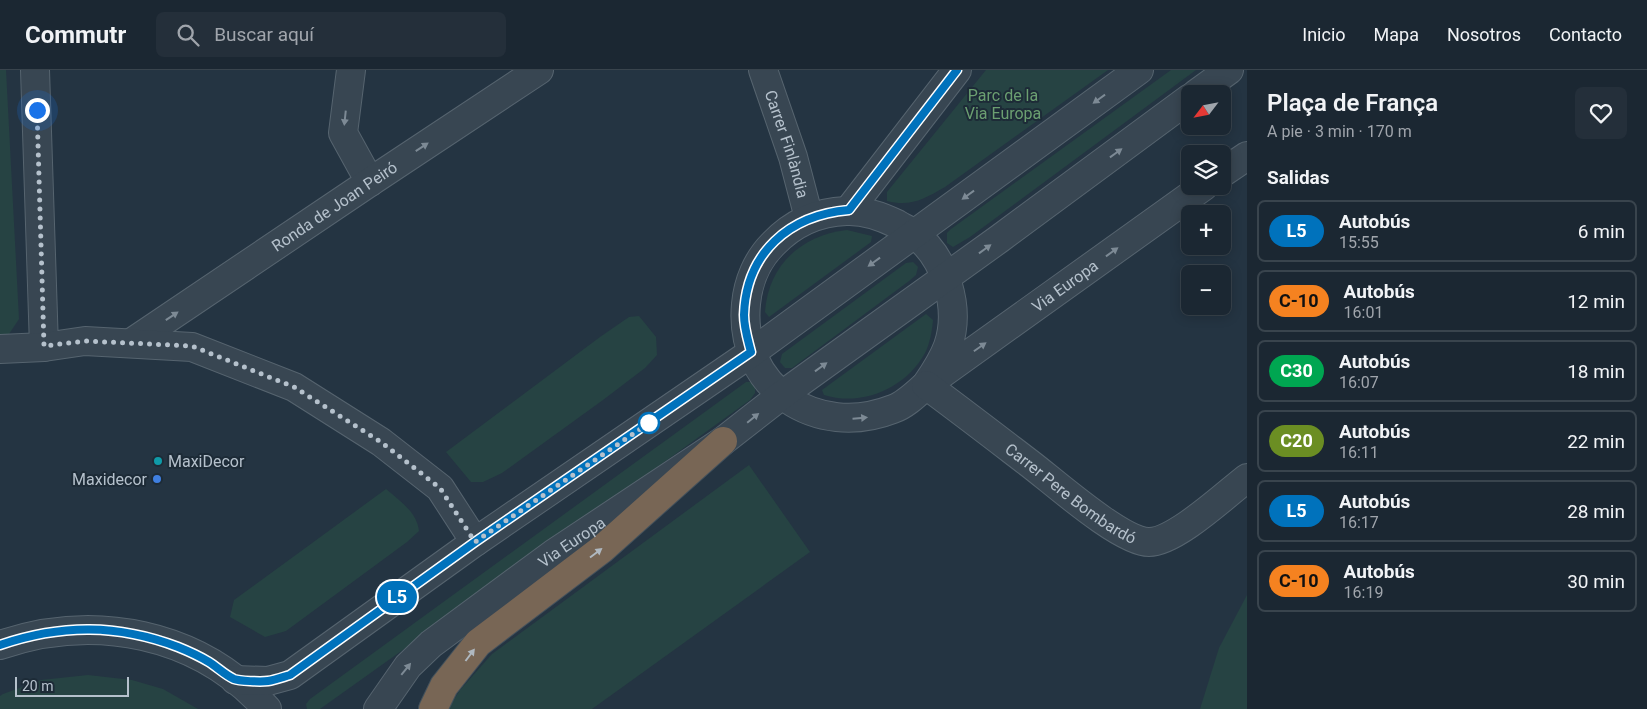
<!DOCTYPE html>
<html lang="es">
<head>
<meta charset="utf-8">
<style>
	:root { --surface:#1b2732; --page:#242f3a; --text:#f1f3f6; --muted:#a0a5ac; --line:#39444d }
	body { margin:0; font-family:Roboto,sans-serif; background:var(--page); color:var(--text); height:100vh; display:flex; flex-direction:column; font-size:19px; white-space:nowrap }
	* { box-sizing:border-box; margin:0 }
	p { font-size:16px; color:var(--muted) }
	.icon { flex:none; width:28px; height:28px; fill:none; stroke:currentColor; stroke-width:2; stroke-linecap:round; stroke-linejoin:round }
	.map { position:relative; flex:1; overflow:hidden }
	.sheet { display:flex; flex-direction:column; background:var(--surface); width:400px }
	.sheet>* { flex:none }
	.badge { padding:0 10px; border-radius:16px; font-size:18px; line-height:32px }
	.needle { width:32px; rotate:238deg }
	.controls { position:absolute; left:1181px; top:15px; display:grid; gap:10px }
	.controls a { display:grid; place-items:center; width:50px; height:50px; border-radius:8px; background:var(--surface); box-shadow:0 2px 12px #0003,0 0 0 1px var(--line); font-size:25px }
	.scale { position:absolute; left:15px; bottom:12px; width:114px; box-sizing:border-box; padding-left:5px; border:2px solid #b5c1cc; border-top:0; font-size:14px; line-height:18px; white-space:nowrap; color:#b5c1cc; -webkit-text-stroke:4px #1d2b37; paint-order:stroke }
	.you { position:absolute; width:25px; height:25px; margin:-12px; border:4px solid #fff; border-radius:50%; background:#1a73e8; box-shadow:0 0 0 8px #1a73e833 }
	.map>.badge { position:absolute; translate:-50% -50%; box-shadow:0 0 0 2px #fff }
	h2 { padding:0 20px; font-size:19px; line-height:45px }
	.round { display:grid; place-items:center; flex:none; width:52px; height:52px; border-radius:8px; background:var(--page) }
	.overview { display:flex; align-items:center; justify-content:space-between; height:85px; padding:0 20px }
	h1 { font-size:24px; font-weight:600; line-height:38px }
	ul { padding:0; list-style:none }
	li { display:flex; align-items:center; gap:15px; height:62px; margin:0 10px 8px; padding:0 10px; border:2px solid var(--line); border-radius:8px }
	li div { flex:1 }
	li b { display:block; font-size:19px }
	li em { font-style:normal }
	li .badge { min-width:55px; font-weight:700; text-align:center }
	header { display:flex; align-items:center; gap:30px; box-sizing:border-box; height:70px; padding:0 25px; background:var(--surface); border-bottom:1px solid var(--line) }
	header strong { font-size:24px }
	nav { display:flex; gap:28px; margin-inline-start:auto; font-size:18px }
	.search { width:350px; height:45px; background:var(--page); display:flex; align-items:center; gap:12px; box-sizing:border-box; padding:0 18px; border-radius:8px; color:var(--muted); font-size:19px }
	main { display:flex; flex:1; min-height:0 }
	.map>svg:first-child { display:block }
	.green { fill:#264343 }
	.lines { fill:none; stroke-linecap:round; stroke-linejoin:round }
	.minor-casing { stroke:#56646f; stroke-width:30 }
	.tertiary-casing { stroke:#56646f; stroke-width:30 }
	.motorway-casing { stroke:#43515c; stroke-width:30 }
	.minor { stroke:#384652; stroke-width:28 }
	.tertiary { stroke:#384652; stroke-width:28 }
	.motorway { stroke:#786655; stroke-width:28 }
	.oneway { fill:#7d8a95 }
	.oneway2 { fill:#afb8c0 }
	.line-casing { stroke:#fff; stroke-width:11 }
	.line { stroke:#0072bc; stroke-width:8 }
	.walk { stroke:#b5c1cc; stroke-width:5; stroke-dasharray:0 9 }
	.stop-dot { fill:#fff; stroke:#0072bc; stroke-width:2.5 }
	.culture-dot { fill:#0f9aa8; stroke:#1d2b37; stroke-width:2 }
	.shop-dot { fill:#3f7fe0; stroke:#1d2b37; stroke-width:2 }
	.labels { text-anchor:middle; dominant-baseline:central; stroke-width:4; stroke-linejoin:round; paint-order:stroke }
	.park-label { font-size:16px; fill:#6b9f71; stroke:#1d2b37 }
	.street-label { font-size:16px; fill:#b5c1cc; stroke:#1d2b37 }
	.poi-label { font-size:16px; fill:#b5c1cc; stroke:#1d2b37; text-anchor:start }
</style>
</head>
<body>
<header>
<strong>Commutr</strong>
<div class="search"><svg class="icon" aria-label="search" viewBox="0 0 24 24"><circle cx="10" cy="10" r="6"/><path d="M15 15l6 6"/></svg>Buscar aquí</div>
<nav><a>Inicio</a><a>Mapa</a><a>Nosotros</a><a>Contacto</a></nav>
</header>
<main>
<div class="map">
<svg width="1247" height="639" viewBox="0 0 1247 639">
	<rect width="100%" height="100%" fill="#243442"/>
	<g class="green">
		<polygon points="0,0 6,0 19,249 5,270 0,271"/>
		<path d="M 986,0 L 1108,0 L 945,117 C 924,129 911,137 887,131 L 887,122 Z"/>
		<polygon points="1171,0 1196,0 970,167 953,177 947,173 947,163 951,159"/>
		<path d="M 847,160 L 872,166 L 871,172 L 769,247 L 765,242 C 768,195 802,165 847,160 Z"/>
		<polygon points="913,192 918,197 916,205 909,211 792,298 785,298 780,292 782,284 906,193"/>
		<path d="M 926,244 L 933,250 C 932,261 930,273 925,283 C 906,318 862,337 824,325 L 822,320 Z"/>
		<polygon points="639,246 656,267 657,285 645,298 603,330 502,403 483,412 471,412 446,382 600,267 629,247"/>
		<polygon points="746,312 750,312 755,317 755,323 750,330 547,477 320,639 307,639 306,634 310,629"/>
		<polygon points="749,395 810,482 592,639 448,639 460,620 492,584"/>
		<path d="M 386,419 C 400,431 417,442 419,461 L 407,472 L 286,561 L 265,567 L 230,547 L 234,530 Z"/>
		<polygon points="1247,525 1247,639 1200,639 1219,578"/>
		<polygon points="88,605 132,610 163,619 198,639 0,639 0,626 3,624 41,610"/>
	</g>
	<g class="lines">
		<g class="minor-casing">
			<g id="minor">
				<polyline points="35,0 44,277"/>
				<polyline points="351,0 343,63 370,112"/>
				<path id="s1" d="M 763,0 L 793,87 L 809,148"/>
				<polyline points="1222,103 1247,86"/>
				<polyline points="849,140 957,0"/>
				<path id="s2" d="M 131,273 L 370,112 L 539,0"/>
				<polyline points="0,279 44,277 85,271 192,277 294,317 381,372 440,418 475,472"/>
				<path id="s3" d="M 926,315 C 935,302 943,290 948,276 C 961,238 946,187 913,163 C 908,160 902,157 897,154 C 881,146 865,140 846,141 C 818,142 793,153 773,174 C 757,190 748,212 746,234 C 738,318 817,369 893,339 C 905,335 916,324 926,315 L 1204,116"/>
				<path id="s4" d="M 926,315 C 960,340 995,367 1029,393 C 1053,411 1121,472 1149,472 C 1175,472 1225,425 1247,408"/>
			</g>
		</g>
		<g class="tertiary-casing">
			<g id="tertiary">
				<polyline points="1196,24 1229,0"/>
				<path d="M 0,575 C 94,543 199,562 267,639"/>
				<polyline points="235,610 268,611 290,605 475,472 751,283 1139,0"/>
				<path id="s5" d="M 378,639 L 408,596 L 431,574 L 553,484 L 723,371 L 782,325 L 999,169 L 1190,28"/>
			</g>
		</g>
		<g class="motorway-casing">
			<polyline id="motorway" points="433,639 444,616 478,573 602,479 723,371"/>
		</g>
		<use href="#minor" class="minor"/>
		<use href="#tertiary" class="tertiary"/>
		<use href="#motorway" class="motorway"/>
	</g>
	<defs><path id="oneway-solid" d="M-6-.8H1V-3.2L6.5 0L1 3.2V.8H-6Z" transform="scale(1.25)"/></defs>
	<g class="oneway">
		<use href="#oneway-solid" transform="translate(1099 29) rotate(144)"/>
		<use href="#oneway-solid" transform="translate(345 48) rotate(96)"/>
		<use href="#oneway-solid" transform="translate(422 77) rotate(-33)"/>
		<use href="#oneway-solid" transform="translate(1116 83) rotate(-36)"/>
		<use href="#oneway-solid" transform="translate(968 125) rotate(144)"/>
		<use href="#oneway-solid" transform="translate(985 179) rotate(-36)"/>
		<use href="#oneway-solid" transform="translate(1112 182) rotate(-36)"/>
		<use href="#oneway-solid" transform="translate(874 192) rotate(144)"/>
		<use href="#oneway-solid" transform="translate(172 246) rotate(-34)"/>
		<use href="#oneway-solid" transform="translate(980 277) rotate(-35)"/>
		<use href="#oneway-solid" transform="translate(821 297) rotate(-36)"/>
		<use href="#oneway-solid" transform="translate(753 348) rotate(-39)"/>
		<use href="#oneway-solid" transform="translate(860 348) rotate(-5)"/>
		<use href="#oneway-solid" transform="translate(406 599) rotate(-51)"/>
	</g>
	<g class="oneway2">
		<use href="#oneway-solid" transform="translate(596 483) rotate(-37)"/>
		<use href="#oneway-solid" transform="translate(470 585) rotate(-53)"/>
	</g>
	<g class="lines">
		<g class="line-casing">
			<path id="line" d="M 0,575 C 61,554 118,554 178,577 C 188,581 199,586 209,592 C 217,597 225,605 234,609 C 239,611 261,612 268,611 C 275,610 283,607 290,605 L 475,472 L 751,282 C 748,270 744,258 744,245 C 746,183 789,145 849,140 L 957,0"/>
		</g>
		<use href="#line" class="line"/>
		<polyline class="walk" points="37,40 44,276 85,271 192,276 294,317 381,372 440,418 475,472 649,353"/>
	</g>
	<circle class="stop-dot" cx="649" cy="353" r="10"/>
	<circle class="culture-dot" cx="158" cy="391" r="5"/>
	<circle class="shop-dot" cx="157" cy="409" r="5"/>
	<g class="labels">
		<g class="park-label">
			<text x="1003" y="25">Parc de la<tspan x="1003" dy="18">Via Europa</tspan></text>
		</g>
		<g class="street-label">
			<text stroke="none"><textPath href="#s1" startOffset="78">Carrer Finlàndia</textPath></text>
			<text stroke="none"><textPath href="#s2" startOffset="245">Ronda de Joan Peiró</textPath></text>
			<text stroke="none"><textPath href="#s3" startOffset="822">Via Europa</textPath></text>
			<text stroke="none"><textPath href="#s4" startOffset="181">Carrer Pere Bombardó</textPath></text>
			<text stroke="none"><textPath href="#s5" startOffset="258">Via Europa</textPath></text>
		</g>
		<g class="poi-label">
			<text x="168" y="391">MaxiDecor</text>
			<text x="147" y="409" text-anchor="end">Maxidecor</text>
		</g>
	</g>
</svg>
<div class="controls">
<a><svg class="needle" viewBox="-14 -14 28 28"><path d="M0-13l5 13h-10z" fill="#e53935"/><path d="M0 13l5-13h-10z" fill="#a0a5ac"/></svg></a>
<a><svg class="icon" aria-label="layers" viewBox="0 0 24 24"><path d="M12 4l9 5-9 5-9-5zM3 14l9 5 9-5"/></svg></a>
<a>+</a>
<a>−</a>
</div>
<div class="scale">20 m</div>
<div class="you" style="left:37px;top:40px"></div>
<b class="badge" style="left:397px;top:527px;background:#0072bc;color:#fff">L5</b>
</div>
<section class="sheet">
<div class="overview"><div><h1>Plaça de França</h1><p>A pie · 3 min · 170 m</p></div><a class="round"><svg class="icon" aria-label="heart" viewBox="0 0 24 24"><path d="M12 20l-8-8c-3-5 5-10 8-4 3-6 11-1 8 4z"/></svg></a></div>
<h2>Salidas</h2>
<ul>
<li><span class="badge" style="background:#0072bc;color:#fff">L5</span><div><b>Autobús</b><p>15:55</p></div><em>6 min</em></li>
<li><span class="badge" style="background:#f58220;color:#111">C-10</span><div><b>Autobús</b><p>16:01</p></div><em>12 min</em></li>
<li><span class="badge" style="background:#00a651;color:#fff">C30</span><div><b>Autobús</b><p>16:07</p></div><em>18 min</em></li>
<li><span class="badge" style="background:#6b8e23;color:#fff">C20</span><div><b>Autobús</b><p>16:11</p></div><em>22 min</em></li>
<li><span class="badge" style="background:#0072bc;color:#fff">L5</span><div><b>Autobús</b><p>16:17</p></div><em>28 min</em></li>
<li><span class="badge" style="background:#f58220;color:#111">C-10</span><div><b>Autobús</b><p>16:19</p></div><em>30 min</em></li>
</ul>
</section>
</main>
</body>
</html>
